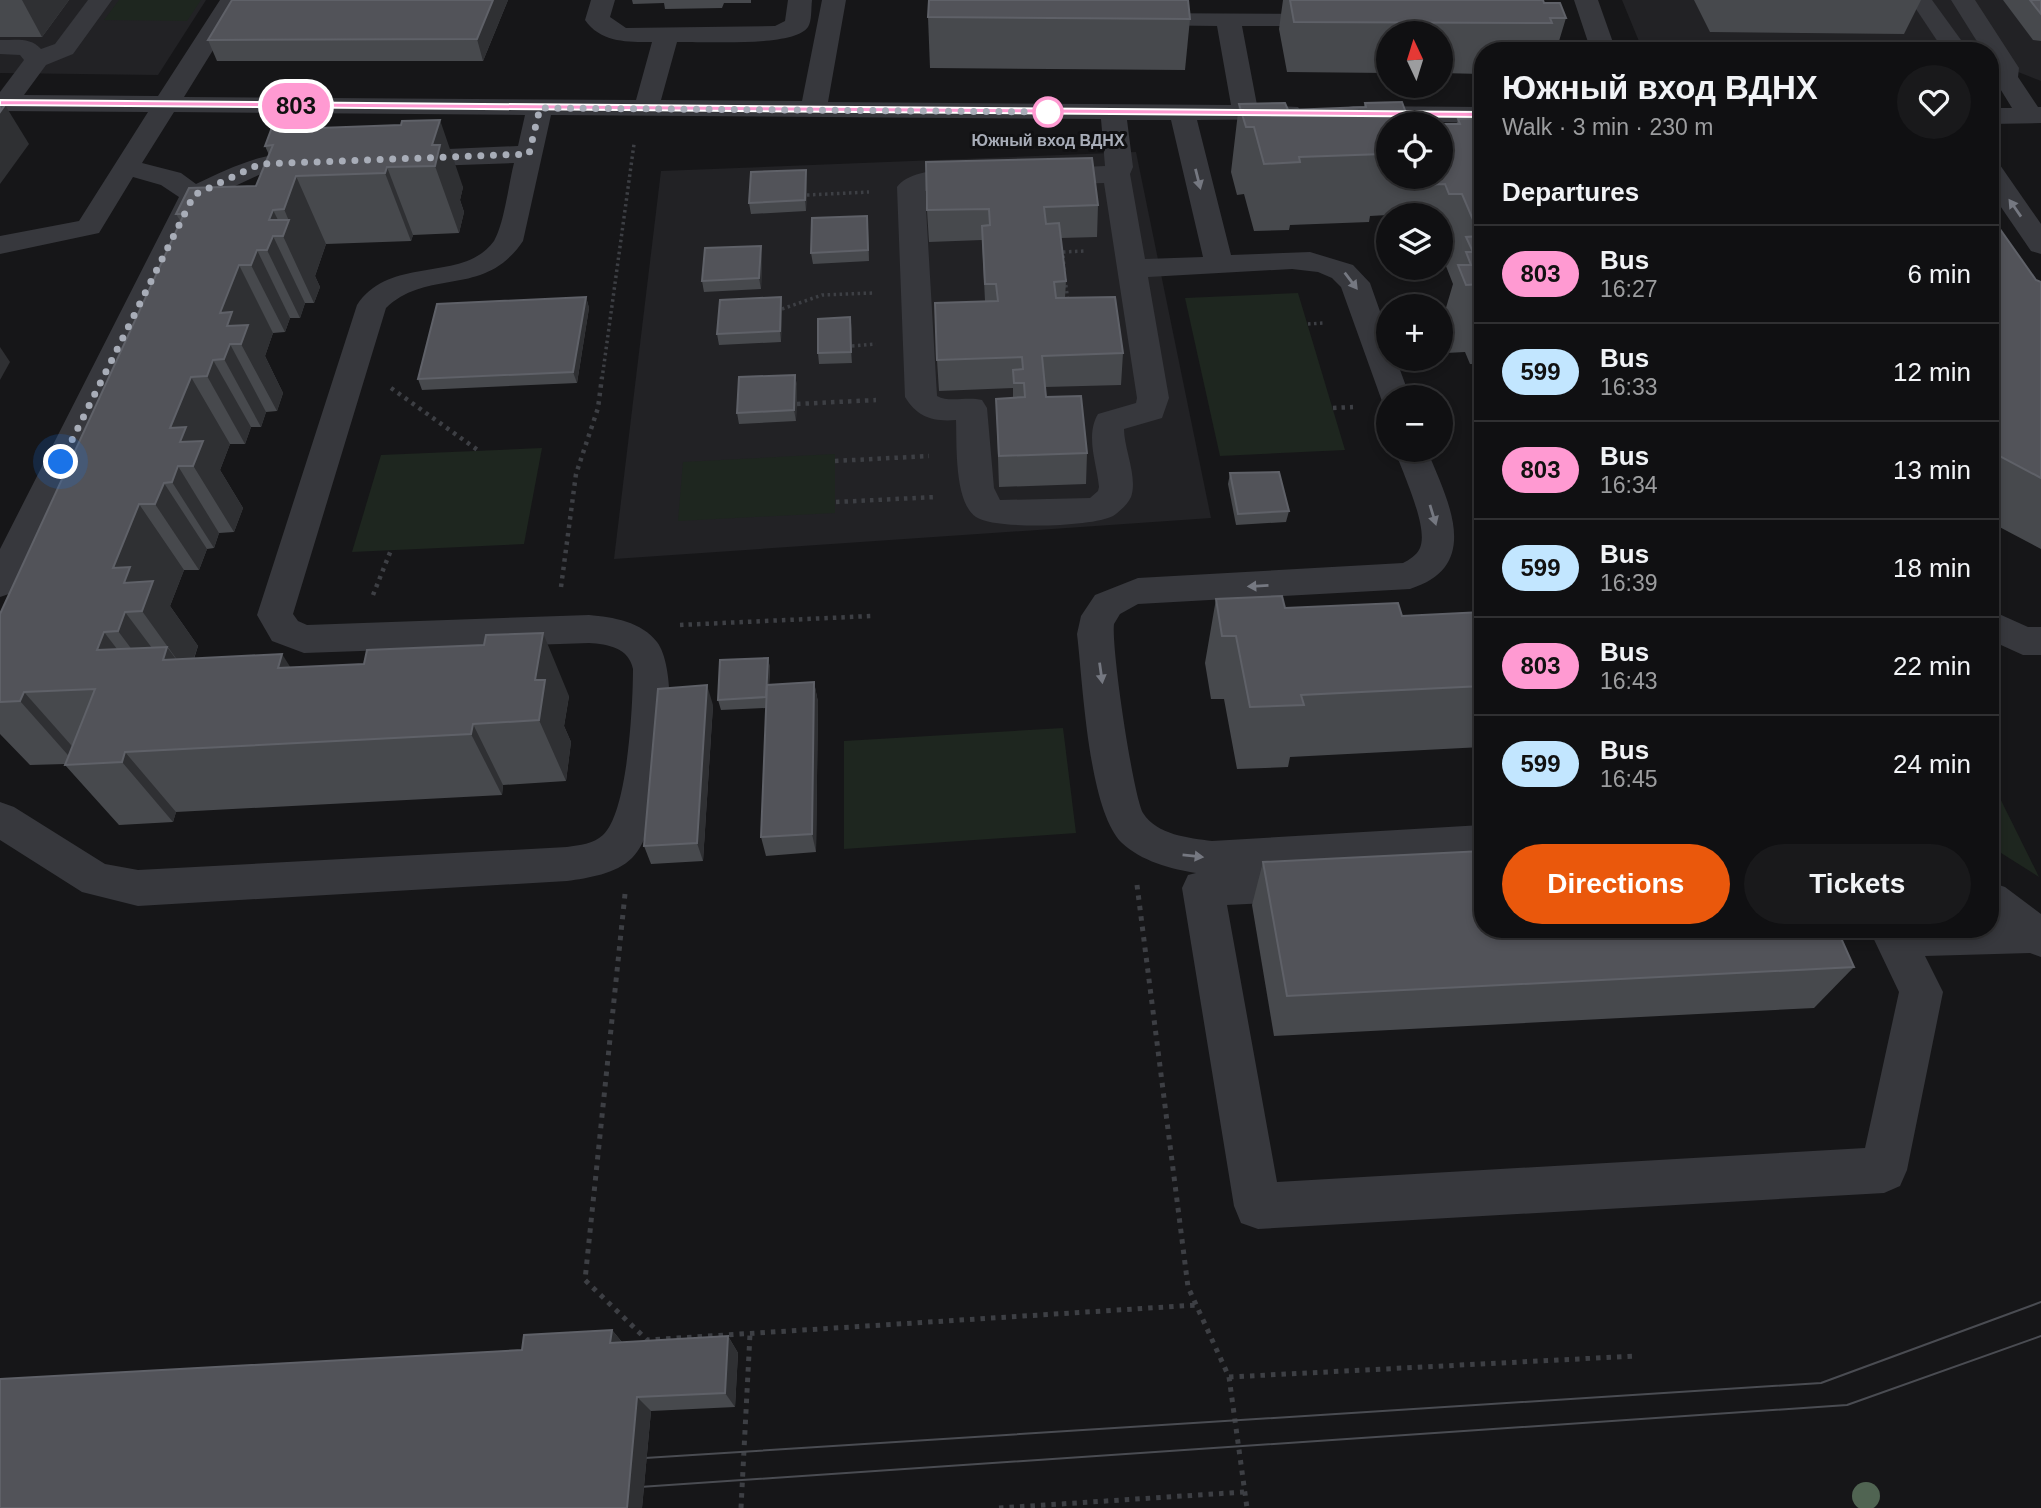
<!DOCTYPE html>
<html lang="en">
<head>
<meta charset="utf-8">
<style>
	:root { --surface:#101012; --page:#19191b; --text:#f1f3f6; --muted:#9c9d9f; --line:#303032; --accent:#ea580c }
	body { margin:0; font-family:Arial,sans-serif; background:var(--page); color:var(--text); height:100vh; display:flex; flex-direction:column; font-size:26px; white-space:nowrap }
	* { box-sizing:border-box; margin:0 }
	p { font-size:23px; color:var(--muted) }
	.icon { flex:none; width:38px; height:38px; fill:none; stroke:currentColor; stroke-width:2; stroke-linecap:round; stroke-linejoin:round }
	.map { position:relative; flex:1; overflow:hidden }
	.details { position:absolute; left:1474px; top:42px; width:525px; height:896px; display:flex; flex-direction:column; background:var(--surface); border-radius:28px; box-shadow:0 4px 10px #0003,0 0 0 2px var(--line) }
	.details>* { flex:none }
	.badge { padding:0 14px; border-radius:23px; font-size:24px; line-height:46px }
	.needle { width:46px; rotate:356deg }
	.fabs { position:absolute; left:1376px; top:21px; display:grid; gap:14px }
	.fabs a { display:grid; place-items:center; width:77px; height:77px; border-radius:50%; background:var(--surface); box-shadow:0 4px 10px #0003,0 0 0 2px var(--line); font-size:35px }
	.you { position:absolute; width:35px; height:35px; margin:-18px; border:5px solid #fff; border-radius:50%; background:#1a73e8; box-shadow:0 0 0 10px #1a73e833 }
	.map>.badge { position:absolute; translate:-50% -50%; box-shadow:0 0 0 4px #fff }
	h2 { padding:0 28px; font-size:26px; line-height:63px }
	.round { display:grid; place-items:center; flex:none; width:74px; height:74px; border-radius:37px; background:var(--page) }
	.summary { display:flex; align-items:center; justify-content:space-between; height:119px; padding:0 28px }
	h1 { font-size:33px; font-weight:800; line-height:52px }
	.primary-button { display:flex; gap:14px; margin-top:auto; padding:14px 28px }
	.primary-button a { flex:1; height:80px; border-radius:42px; background:var(--accent); color:#fff; font-size:28px; font-weight:800; line-height:80px; text-align:center }
	.primary-button a+a { background:var(--page); color:var(--text) }
	ul { padding:0; list-style:none }
	li { display:flex; align-items:center; gap:21px; height:98px; padding:0 28px; border-top:2px solid var(--line) }
	li div { flex:1 }
	li b { display:block; font-size:26px }
	li em { font-style:normal }
	li .badge { min-width:77px; font-weight:700; text-align:center }
	.map>svg:first-child { display:block }
	.built { fill:#222225 }
	.green { fill:#1e261f }
	.lines { fill:none; stroke-linecap:round; stroke-linejoin:round }
	.path-far2 { stroke:#3d3f44; stroke-width:3.5; stroke-dasharray:2.5 3.5; stroke-linecap:butt }
	.path-far1 { stroke:#3d3f44; stroke-width:4.5; stroke-dasharray:3.5 5; stroke-linecap:butt }
	.path { stroke:#3d3f44; stroke-width:5; stroke-dasharray:4.5 6; stroke-linecap:butt }
	.minor { fill:#37383d; fill-rule:evenodd }
	.tram { stroke:#4a4c52; stroke-width:2 }
	.tree { fill:#506452 }
	.wall { fill:#47494d }
	.shaded-wall { fill:#2f3033 }
	.building { fill:#525359; stroke:#5f6168; stroke-width:2 }
	.oneway { fill:#757881 }
	.line { fill:#ff9ad2; stroke:#fff; stroke-width:2 }
	.walk { stroke:#a8adb8; stroke-width:7; stroke-dasharray:0 12.6 }
	.stop-dot { fill:#fff; stroke:#ff9ad2; stroke-width:3.5 }
	.labels { text-anchor:middle; dominant-baseline:central; stroke-width:6; stroke-linejoin:round; paint-order:stroke }
	.far-stop-label { font-size:16px; font-weight:bold; fill:#a8adb8; stroke:#111113 }
</style>
</head>
<body>
<div class="map">
<svg width="2041" height="1508" viewBox="0 0 2041 1508">
	<rect width="100%" height="100%" fill="#161618"/>
	<g class="built">
		<polygon points="0,0 206,0 158,75 0,73"/>
		<polygon points="1622,0 2041,0 2041,81 1990,61 1990,51 1643,51"/>
		<polygon points="1136,152 1211,518 614,559 661,171"/>
	</g>
	<g class="green">
		<polygon points="119,0 201,0 187,21 104,20"/>
		<polygon points="1298,293 1345,450 1220,456 1185,298"/>
		<polygon points="542,448 524,544 352,552 381,455"/>
		<polygon points="835,454 835,513 678,521 683,462"/>
		<polygon points="1063,728 1076,833 844,849 844,741"/>
		<polygon points="1990,778 2039,877 1990,846"/>
	</g>
	<g class="lines">
		<g class="path-far2">
			<polyline points="807,195 869,192"/>
			<polyline points="1064,270 1063,252 1085,251"/>
			<polyline points="1065,279 1068,301"/>
			<polyline points="782,309 822,295 873,293"/>
			<polyline points="1308,324 1324,323"/>
			<polyline points="852,346 876,344"/>
			<polyline points="602,379 634,144"/>
		</g>
		<g class="path-far1">
			<polyline points="391,388 479,451"/>
			<polyline points="797,404 876,400"/>
			<polyline points="1333,408 1353,407"/>
			<polyline points="835,461 929,456"/>
			<polyline points="836,502 936,497"/>
			<polyline points="561,587 576,474 598,408 602,377"/>
			<polyline points="373,595 391,550"/>
			<polyline points="680,625 871,616"/>
		</g>
		<g class="path">
			<polyline points="1137,885 1188,1287 1229,1377 1247,1508"/>
			<polyline points="625,894 585,1280 647,1340 1197,1305"/>
			<polyline points="1229,1377 1636,1356"/>
			<polyline points="741,1508 750,1334"/>
			<polyline points="999,1508 1244,1492"/>
		</g>
		<g class="minor">
			<path d="M 88,0 L 112,0 L 73,54 L 46,65 L 24,95 L 158,96 L 220,0 L 244,0 L 184,97 L 636,100 L 652,42 C 628,42 601,43 585,20 L 591,0 L 615,0 L 610,17 L 626,28 L 775,26 L 785,21 L 788,0 L 812,0 C 811,8 812,21 808,27 C 794,48 702,41 677,42 L 661,100 L 802,101 L 822,0 L 846,0 L 828,102 L 1231,105 L 1217,26 L 1137,25 L 1128,23 L 1125,18 L 1128,13 L 1340,14 L 1343,19 L 1340,24 L 1331,26 L 1242,26 L 1257,105 L 1298,107 L 1302,113 L 1298,119 L 1197,120 L 1231,255 L 1310,252 L 1353,265 L 1370,283 L 1388,334 L 1388,359 L 1396,359 L 1410,397 L 1388,397 L 1388,406 L 1383,404 L 1341,287 L 1332,278 L 1318,272 L 1292,269 L 1148,277 L 1169,398 L 1162,418 L 1124,429 C 1124,449 1138,477 1131,497 C 1128,504 1119,512 1113,516 C 1093,527 994,530 976,517 C 954,502 957,445 956,420 C 933,422 917,417 905,397 L 897,187 C 912,166 965,168 987,173 L 991,179 L 987,185 L 925,191 L 937,396 C 950,403 967,396 982,400 L 987,408 L 994,488 L 1000,500 L 1090,498 L 1098,491 L 1099,487 C 1097,464 1085,436 1098,414 L 1136,403 L 1137,398 L 1104,183 L 1041,185 L 1031,183 L 1027,177 L 1031,171 L 1041,169 L 1105,166 L 1101,119 L 551,115 L 523,241 C 484,299 429,267 386,308 L 293,614 L 298,621 L 307,625 L 589,615 C 613,617 642,622 657,642 C 684,678 664,827 632,858 C 616,874 588,878 567,881 L 138,906 L 82,892 L 0,840 L 0,802 L 14,807 L 105,864 L 138,870 L 567,847 C 580,845 593,844 603,835 C 628,812 633,704 633,669 C 629,648 608,644 589,643 L 304,653 L 272,641 L 257,615 L 357,305 C 391,254 463,284 494,241 C 504,225 509,182 514,163 L 403,167 L 393,165 L 389,159 L 393,153 L 403,151 L 518,146 L 525,115 L 174,112 L 142,163 L 181,173 L 196,184 C 238,164 279,144 328,156 L 332,162 L 328,168 L 265,172 L 205,200 L 18,584 L 12,593 L 0,597 L 0,549 L 179,197 L 161,185 L 133,177 L 99,233 L 0,254 L 0,236 L 79,221 L 148,112 L 0,111 L 0,92 L 24,60 L 20,55 L 0,54 L 0,40 C 15,40 31,37 41,49 L 55,44 ZM 1127,120 L 1171,120 L 1203,257 L 1145,259 L 1130,174 L 1133,167 Z"/>
			<polygon points="1574,0 1598,0 1616,51 1591,51"/>
			<polygon points="1910,0 1932,0 1969,51 1944,51"/>
			<polygon points="1951,0 1975,0 2019,68 2018,77 2038,107 2041,107 2041,123 1990,124 1990,108 2012,108 1996,82 1990,80 1990,51 1983,51"/>
			<polygon points="1353,106 1482,107 1482,123 1344,120 1340,114 1344,108"/>
			<polygon points="1990,163 2000,165 2041,224 2041,254 2031,251 1990,191"/>
			<path d="M 1395,450 L 1427,450 C 1447,499 1484,566 1410,589 L 1138,604 L 1120,614 L 1114,624 C 1111,647 1133,795 1143,813 C 1157,835 1189,838 1212,841 L 1482,825 L 1482,859 L 1318,869 L 1322,871 L 1328,883 L 1322,895 L 1308,901 L 1227,905 L 1277,1182 L 1865,1148 L 1899,992 L 1869,929 L 1990,929 L 1990,882 L 2005,887 L 2041,914 L 2041,957 L 2030,953 L 1925,956 L 1943,992 L 1907,1170 L 1900,1186 L 1884,1193 L 1258,1229 L 1241,1223 L 1234,1206 L 1182,888 L 1188,875 L 1196,873 C 1171,869 1141,861 1122,843 C 1088,810 1083,683 1077,634 L 1081,616 L 1095,595 L 1138,578 L 1403,563 C 1409,560 1417,555 1420,548 C 1429,527 1402,472 1395,450 Z"/>
			<polygon points="1990,610 2028,627 2041,627 2041,655 2023,655 1990,640"/>
		</g>
		<g class="tram">
			<polyline points="629,1459 1821,1383 2041,1302"/>
			<polyline points="625,1488 1847,1405 2041,1336"/>
		</g>
	</g>
	<circle class="tree" cx="1866" cy="1496" r="14"/>
	<g class="wall">
		<polygon points="0,0 69,0 42,37 0,37"/>
		<polygon points="232,0 508,0 483,61 217,61 208,40"/>
		<polygon points="632,0 751,0 751,3 724,3 722,8 665,9 664,3 633,4"/>
		<polygon points="1283,0 1543,0 1544,3 1566,18 1556,51 1482,51 1482,74 1440,73 1440,33 1388,33 1388,73 1287,72 1279,29"/>
		<polygon points="1694,0 1921,0 1904,34 1710,32"/>
		<polygon points="2003,0 2041,0 2041,41 2033,40"/>
		<polygon points="928,17 1190,19 1185,70 930,68"/>
		<polygon points="1365,103 1388,124 1388,177 1440,177 1458,119 1482,118 1482,364 1470,364 1465,352 1446,353 1440,336 1440,328 1453,284 1444,261 1440,262 1440,215 1405,214 1370,216 1369,222 1290,225 1289,230 1254,231 1244,194 1237,195 1231,172 1239,104 1288,110 1364,107"/>
		<polygon points="322,121 325,128 401,125 463,187 460,200 464,212 459,233 413,235 411,241 326,244 315,276 320,287 314,303 305,303 300,318 290,318 285,332 273,333 265,356 283,393 277,411 266,412 261,427 251,427 245,444 230,444 220,470 243,508 234,532 219,533 214,548 207,549 199,570 184,570 170,606 198,646 194,659 569,696 564,726 571,742 566,781 503,785 502,795 176,812 173,822 119,825 65,765 65,764 30,765 0,734 0,614 181,222 176,214 256,186 269,155 265,146"/>
		<polygon points="807,181 806,211 751,214 749,203"/>
		<polygon points="1098,205 1097,237 1061,238 1066,281 1065,298 1123,353 1121,385 1045,387 1046,397 1087,453 1086,484 999,487 996,399 1013,398 1013,388 939,391 937,360 985,301 982,240 929,242 927,210"/>
		<polygon points="1990,215 2036,280 2041,282 2041,549 1990,522"/>
		<polygon points="868,227 869,261 813,264 811,253"/>
		<polygon points="762,257 761,289 704,292 702,281"/>
		<polygon points="586,297 589,308 577,383 422,390 418,379"/>
		<polygon points="781,297 782,308 781,342 719,345 717,334"/>
		<polygon points="850,317 852,363 819,364 818,353"/>
		<polygon points="795,375 797,386 796,421 739,424 737,413"/>
		<polygon points="1482,429 1482,454 1478,442"/>
		<polygon points="1230,473 1289,511 1286,522 1236,525 1228,484"/>
		<polygon points="1216,599 1285,608 1402,616 1474,612 1479,599 1482,599 1482,747 1290,757 1288,767 1237,769 1224,699 1211,699 1205,663"/>
		<polygon points="768,658 770,668 769,685 814,682 818,702 816,852 766,856 761,837 766,708 721,710 718,700"/>
		<polygon points="713,705 703,861 651,864 644,846"/>
		<polygon points="1263,862 1854,967 1814,1008 1274,1036 1252,905"/>
		<polygon points="612,1330 622,1342 728,1336 738,1353 735,1407 651,1411 642,1508 0,1508 522,1350"/>
	</g>
	<g class="shaded-wall">
		<polygon points="22,0 69,0 42,37"/>
		<polygon points="493,0 508,0 483,61 477,39"/>
		<polygon points="5,105 29,144 0,184 0,112"/>
		<polygon points="440,120 463,187 460,200 464,212 459,233 435,166 432,145"/>
		<polygon points="387,167 413,235 411,241 385,173"/>
		<polygon points="806,170 807,181 806,211 805,200"/>
		<polygon points="296,176 326,244 315,276 320,287 314,303 283,236 269,220 273,210 284,232 289,221 284,209"/>
		<polygon points="273,236 305,303 300,318 267,250"/>
		<polygon points="761,246 762,257 761,289 759,278"/>
		<polygon points="257,250 290,318 285,332 251,265"/>
		<polygon points="239,265 273,333 265,356 283,393 277,411 241,344 236,344 220,313"/>
		<polygon points="586,297 589,308 577,383 573,372"/>
		<polygon points="781,297 782,308 781,342 780,331"/>
		<polygon points="850,317 852,328 852,363 851,352"/>
		<polygon points="230,344 266,412 261,427 224,359"/>
		<polygon points="0,347 10,362 0,380"/>
		<polygon points="213,360 251,427 245,444 207,376"/>
		<polygon points="795,375 797,386 796,421 794,410"/>
		<polygon points="191,377 230,444 220,470 243,508 234,532 170,428"/>
		<polygon points="178,466 219,533 214,548 172,482"/>
		<polygon points="164,483 207,549 199,570 155,504"/>
		<polygon points="139,504 184,570 170,606 198,646 188,675 142,611 113,568"/>
		<polygon points="125,612 173,676 166,695 118,631"/>
		<polygon points="104,632 153,696 97,650"/>
		<polygon points="543,633 569,696 564,726 571,742 566,781 539,720 535,680"/>
		<polygon points="167,647 214,710 163,660"/>
		<polygon points="282,654 322,717 278,668"/>
		<polygon points="768,658 770,668 768,708 766,697"/>
		<polygon points="814,682 818,702 816,852 812,834"/>
		<polygon points="707,685 713,705 703,861 697,843"/>
		<polygon points="24,692 79,754 75,763 20,701"/>
		<polygon points="473,724 503,785 502,795 471,734"/>
		<polygon points="125,752 176,812 173,822 122,762"/>
		<polygon points="612,1330 625,1346 610,1343"/>
		<polygon points="728,1336 738,1353 735,1407 725,1393"/>
		<polygon points="637,1397 651,1411 642,1508 627,1508"/>
	</g>
	<g class="building">
		<polygon points="232,0 493,0 477,39 208,40"/>
		<polygon points="929,0 1188,0 1190,19 928,17"/>
		<polygon points="1290,0 1543,0 1544,3 1560,3 1566,18 1550,18 1552,23 1294,22"/>
		<polygon points="2030,0 2041,0 2041,14"/>
		<polygon points="1402,102 1410,124 1388,124 1388,148 1382,148 1383,154 1299,157 1300,162 1264,164 1254,127 1246,127 1239,104 1285,103 1288,110 1366,107 1365,103"/>
		<polygon points="0,105 5,105 0,112"/>
		<polygon points="1482,118 1482,284 1466,285 1458,265 1471,265 1466,252 1473,252 1466,237 1480,236 1462,194 1449,194 1445,184 1423,185 1420,177 1440,177 1440,124 1460,124 1458,119"/>
		<polygon points="440,120 432,145 440,145 435,166 387,167 385,173 296,176 284,209 273,210 269,220 289,220 283,236 273,236 267,250 257,250 251,265 239,265 220,313 232,312 227,326 248,325 241,344 230,344 224,359 213,360 207,376 191,377 170,428 186,427 180,442 203,441 193,466 178,466 172,482 164,483 155,504 139,504 113,568 130,567 124,583 153,581 142,611 125,612 118,631 104,632 97,650 167,647 163,660 282,654 278,668 364,664 367,650 484,645 486,635 543,633 535,680 545,680 539,720 473,724 471,734 125,752 122,762 65,765 95,689 24,692 20,701 0,702 0,614 184,214 176,214 189,188 256,186 273,145 265,146 274,122 322,121 319,128 401,125 402,121"/>
		<polygon points="1092,158 1098,205 1044,207 1046,224 1059,223 1066,281 1054,282 1056,298 1115,297 1123,353 1042,356 1046,397 1081,396 1087,453 999,456 996,399 1025,397 1024,383 1014,383 1013,370 1023,369 1022,357 937,360 935,303 998,301 996,284 985,284 982,226 990,225 989,209 927,210 926,162"/>
		<polygon points="806,170 805,200 749,203 751,172"/>
		<polygon points="1990,215 2036,280 2041,282 2041,478 1990,451"/>
		<polygon points="867,216 868,250 811,253 812,218"/>
		<polygon points="761,246 759,278 702,281 705,248"/>
		<polygon points="586,297 573,372 418,379 437,304"/>
		<polygon points="781,297 780,331 717,334 720,300"/>
		<polygon points="850,317 851,352 818,353 818,319"/>
		<polygon points="795,375 794,410 737,413 739,377"/>
		<polygon points="1279,472 1289,511 1238,514 1230,473"/>
		<polygon points="1282,596 1285,608 1398,603 1402,616 1482,612 1482,686 1301,695 1304,705 1250,707 1236,636 1222,636 1216,599"/>
		<polygon points="1479,599 1482,599 1482,610"/>
		<polygon points="768,658 766,697 718,700 720,660"/>
		<polygon points="814,682 812,834 761,837 767,685"/>
		<polygon points="707,685 697,843 644,846 658,689"/>
		<polygon points="1482,851 1482,929 1837,929 1854,967 1287,996 1263,862"/>
		<polygon points="612,1330 610,1343 728,1336 725,1393 637,1397 627,1508 0,1508 0,1379 522,1350 524,1335"/>
	</g>
	<defs><path id="oneway-solid" d="M-6-.8H1V-3.2L6.5 0L1 3.2V.8H-6Z" transform="scale(1.75)"/></defs>
	<g class="oneway">
		<use href="#oneway-solid" transform="translate(1198 179) rotate(76)"/>
		<use href="#oneway-solid" transform="translate(2015 208) rotate(-125)"/>
		<use href="#oneway-solid" transform="translate(1351 281) rotate(53)"/>
		<use href="#oneway-solid" transform="translate(1433 515) rotate(73)"/>
		<use href="#oneway-solid" transform="translate(1258 586) rotate(177)"/>
		<use href="#oneway-solid" transform="translate(1101 673) rotate(82)"/>
		<use href="#oneway-solid" transform="translate(1193 856) rotate(6)"/>
	</g>
	<polygon class="line" points="0,100 1482,112 1487,115 1482,117 0,105"/>
	<g class="lines">
		<polyline class="walk" points="61,462 194,195 260,164 529,154 540,108 1048,112"/>
	</g>
	<circle class="stop-dot" cx="1048" cy="112" r="14"/>
	<g class="labels">
		<g class="far-stop-label">
			<text x="1048" y="140">Южный вход ВДНХ</text>
		</g>
	</g>
</svg>
<div class="fabs">
<a><svg class="needle" viewBox="-14 -14 28 28"><path d="M0-13l5 13h-10z" fill="#e53935"/><path d="M0 13l5-13h-10z" fill="#9c9d9f"/></svg></a>
<a><svg class="icon" aria-label="locate" viewBox="0 0 24 24"><circle cx="12" cy="12" r="6"/><path d="M12 2v4M12 18v4M2 12h4M18 12h4"/></svg></a>
<a><svg class="icon" aria-label="layers" viewBox="0 0 24 24"><path d="M12 4l9 5-9 5-9-5zM3 14l9 5 9-5"/></svg></a>
<a>+</a>
<a>−</a>
</div>
<div class="you" style="left:61px;top:462px"></div>
<b class="badge" style="left:296px;top:106px;background:#ff9ad2;color:#111">803</b>
<section class="details">
<div class="summary"><div><h1>Южный вход ВДНХ</h1><p>Walk · 3 min · 230 m</p></div><a class="round"><svg class="icon" aria-label="heart" viewBox="0 0 24 24"><path d="M12 20l-8-8c-3-5 5-10 8-4 3-6 11-1 8 4z"/></svg></a></div>
<h2>Departures</h2>
<ul>
<li><span class="badge" style="background:#ff9ad2;color:#111">803</span><div><b>Bus</b><p>16:27</p></div><em>6 min</em></li>
<li><span class="badge" style="background:#c2e6ff;color:#111">599</span><div><b>Bus</b><p>16:33</p></div><em>12 min</em></li>
<li><span class="badge" style="background:#ff9ad2;color:#111">803</span><div><b>Bus</b><p>16:34</p></div><em>13 min</em></li>
<li><span class="badge" style="background:#c2e6ff;color:#111">599</span><div><b>Bus</b><p>16:39</p></div><em>18 min</em></li>
<li><span class="badge" style="background:#ff9ad2;color:#111">803</span><div><b>Bus</b><p>16:43</p></div><em>22 min</em></li>
<li><span class="badge" style="background:#c2e6ff;color:#111">599</span><div><b>Bus</b><p>16:45</p></div><em>24 min</em></li>
</ul>
<div class="primary-button"><a>Directions</a><a>Tickets</a></div>
</section>
</div>
</body>
</html>
